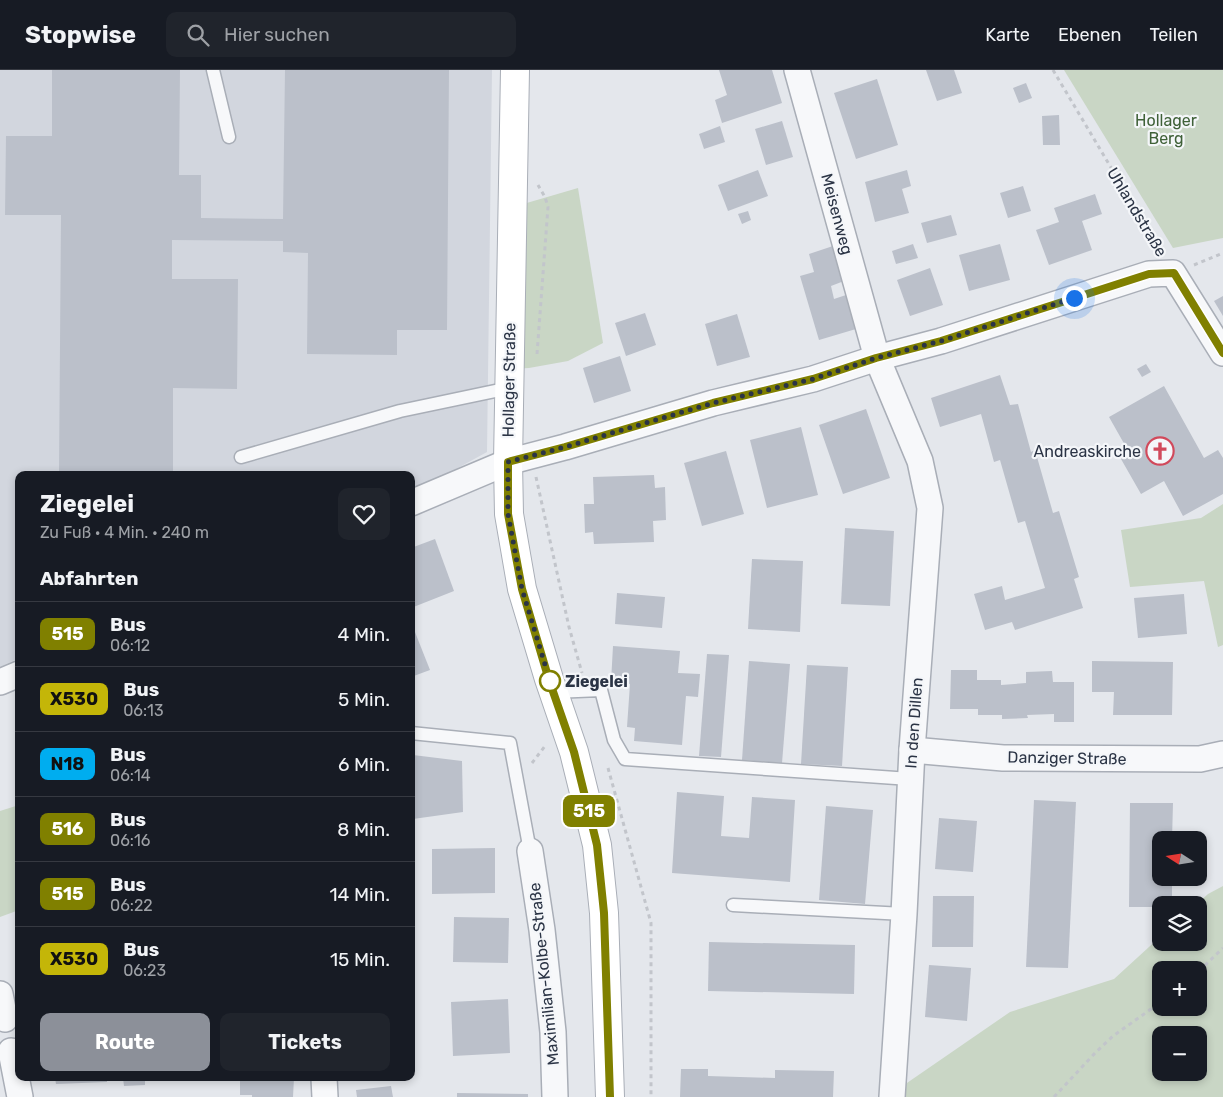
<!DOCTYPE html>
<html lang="de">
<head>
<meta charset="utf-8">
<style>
	:root { --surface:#171b24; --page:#20242c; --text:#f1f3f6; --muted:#9ea1a6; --line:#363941; --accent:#8c9099 }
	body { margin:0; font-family:Rubik,sans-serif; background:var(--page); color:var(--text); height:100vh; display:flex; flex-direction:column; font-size:19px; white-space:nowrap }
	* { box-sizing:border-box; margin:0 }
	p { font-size:16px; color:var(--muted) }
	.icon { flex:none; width:28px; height:28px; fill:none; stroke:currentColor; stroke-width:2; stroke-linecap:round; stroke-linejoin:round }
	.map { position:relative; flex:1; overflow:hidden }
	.side { position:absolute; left:15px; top:401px; width:400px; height:610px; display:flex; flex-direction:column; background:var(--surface); border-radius:10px; box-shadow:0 2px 8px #0003 }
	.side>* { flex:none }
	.badge { padding:0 10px; border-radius:8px; font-size:18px; line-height:32px }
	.needle { width:32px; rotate:282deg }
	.tools { position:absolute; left:1152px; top:761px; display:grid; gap:10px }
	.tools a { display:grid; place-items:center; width:55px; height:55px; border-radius:10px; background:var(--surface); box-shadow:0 2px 8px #0003; font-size:25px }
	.you { position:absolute; width:25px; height:25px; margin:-12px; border:4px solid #fff; border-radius:50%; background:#1a73e8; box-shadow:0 0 0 8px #1a73e833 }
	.map>.badge { position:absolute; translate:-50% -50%; box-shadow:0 0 0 2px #fff }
	h2 { padding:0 25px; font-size:19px; line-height:45px }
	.round { display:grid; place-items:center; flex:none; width:52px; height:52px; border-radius:10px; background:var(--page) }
	.head { display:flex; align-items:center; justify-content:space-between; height:85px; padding:0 25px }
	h1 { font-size:24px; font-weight:700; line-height:38px }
	.action { display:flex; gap:10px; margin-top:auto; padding:10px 25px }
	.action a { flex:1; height:58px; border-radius:10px; background:var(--accent); color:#fff; font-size:20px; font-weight:700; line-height:58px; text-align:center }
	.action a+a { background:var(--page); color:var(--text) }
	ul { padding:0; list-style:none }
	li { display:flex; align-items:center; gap:15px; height:65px; padding:0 25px; border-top:1px solid var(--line) }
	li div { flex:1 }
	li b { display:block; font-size:19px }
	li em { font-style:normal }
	li .badge { min-width:55px; font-weight:700; text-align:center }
	header { display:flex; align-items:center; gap:30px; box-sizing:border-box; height:70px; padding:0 25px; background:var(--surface); border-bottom:1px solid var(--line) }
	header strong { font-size:24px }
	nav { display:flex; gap:28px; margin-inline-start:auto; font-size:18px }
	.search { width:350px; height:45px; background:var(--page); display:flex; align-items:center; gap:12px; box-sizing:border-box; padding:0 18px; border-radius:10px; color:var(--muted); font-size:19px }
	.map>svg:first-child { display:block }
	.built { fill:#d2d6de }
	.green { fill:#c9d6c5; fill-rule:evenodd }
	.building { fill:#bbc0ca }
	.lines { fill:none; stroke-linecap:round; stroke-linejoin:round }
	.lane-casing { stroke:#a9aeb7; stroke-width:15 }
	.street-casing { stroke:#a9aeb7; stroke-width:28 }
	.secondary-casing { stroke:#a9aeb7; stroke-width:30 }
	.path { stroke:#c2c5cb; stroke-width:3; stroke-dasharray:4 4; stroke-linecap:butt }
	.lane { stroke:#f7f8fa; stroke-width:12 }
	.street { stroke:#f7f8fa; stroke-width:25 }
	.secondary { stroke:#fff; stroke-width:28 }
	.line-casing { stroke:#fff; stroke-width:11 }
	.line { stroke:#808000; stroke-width:8 }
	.walk { stroke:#2b3445; stroke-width:5; stroke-dasharray:0 9 }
	.stop-dot { fill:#fff; stroke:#808000; stroke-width:2.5 }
	.labels { text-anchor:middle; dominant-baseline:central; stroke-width:4.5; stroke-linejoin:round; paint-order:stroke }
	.park-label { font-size:16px; fill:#3f6138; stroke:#f4f6f9 }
	.street-label { font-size:16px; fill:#2b3445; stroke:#f4f6f9 }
	.poi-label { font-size:16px; fill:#2b3445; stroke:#f4f6f9; text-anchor:end }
	.stop-label { font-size:16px; font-weight:bold; fill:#2b3445; stroke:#f4f6f9; text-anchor:start }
</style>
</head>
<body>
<header>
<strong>Stopwise</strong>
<div class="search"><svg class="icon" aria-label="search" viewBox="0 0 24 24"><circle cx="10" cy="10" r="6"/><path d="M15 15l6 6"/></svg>Hier suchen</div>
<nav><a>Karte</a><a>Ebenen</a><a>Teilen</a></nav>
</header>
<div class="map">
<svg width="1223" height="1027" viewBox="0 0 1223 1027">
	<rect width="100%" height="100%" fill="#e4e7ec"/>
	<polygon class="built" points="0,0 492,0 487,382 425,416 411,421 411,405 19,405 19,588 0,597"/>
	<g class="green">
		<polygon points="1064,0 1223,0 1223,168 1173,178"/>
		<polygon points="578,118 603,273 568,291 529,298 510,299 513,137"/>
		<polygon points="1223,434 1223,575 1218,577 1204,511 1130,517 1121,460 1201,448"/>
		<polygon points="19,735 19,840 0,847 0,741"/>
		<path d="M 1223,816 L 1223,1027 L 900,1027 L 904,1015 L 1010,942 L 1114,909 L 1161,866 L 1161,872 L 1199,872 L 1199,835 L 1196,835 L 1208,824 ZM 1161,900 L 1199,900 L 1199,938 L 1161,938 ZM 1161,965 L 1199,965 L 1199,1002 L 1161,1002 Z"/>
	</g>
	<g class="building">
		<polygon points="52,0 180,0 179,105 201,105 201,148 283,149 285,0 449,0 447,260 397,260 397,285 307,284 308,183 283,182 283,171 172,170 172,209 238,209 237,319 173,318 173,405 59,405 61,145 5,145 6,66 52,66"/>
		<polygon points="719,0 772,0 782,33 722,53 715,30 727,25"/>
		<polygon points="926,0 954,0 962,23 937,31"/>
		<polygon points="877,9 898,75 856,89 834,23"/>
		<polygon points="1026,13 1032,28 1019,33 1013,18"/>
		<polygon points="1059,45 1060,75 1043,75 1042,46"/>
		<polygon points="782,51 793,87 766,95 755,59"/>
		<polygon points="720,56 725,72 704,79 699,64"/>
		<polygon points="758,100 768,126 728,141 718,115"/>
		<polygon points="907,100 911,116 902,119 909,143 875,152 865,112"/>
		<polygon points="1023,116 1031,141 1008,148 1000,123"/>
		<polygon points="1095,124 1102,144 1082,151 1092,180 1049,195 1036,160 1059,152 1054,138"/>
		<polygon points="748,141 751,150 742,154 738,144"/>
		<polygon points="951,145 957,165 927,173 921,153"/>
		<polygon points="913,174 918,188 896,194 892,181"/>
		<polygon points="1000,174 1010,210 969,221 959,185"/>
		<polygon points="833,176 844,211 831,216 834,229 846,225 856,259 819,270 800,206 814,202 809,184"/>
		<polygon points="930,198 943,235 910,246 897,210"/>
		<polygon points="1223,226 1223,246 1214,231"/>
		<polygon points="645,243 656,275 626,286 615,253"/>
		<polygon points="737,244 750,287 717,296 705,254"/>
		<polygon points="620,286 631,321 594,333 583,298"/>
		<polygon points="1146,294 1151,302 1142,307 1137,299"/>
		<polygon points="1000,305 1010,335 1018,334 1031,382 1035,380 1053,443 1059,441 1079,507 1074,509 1083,538 1015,560 1012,552 985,560 974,524 1002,516 1005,530 1045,518 1025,451 1018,453 1000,390 994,392 981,344 940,357 931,328"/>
		<polygon points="1164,316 1204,388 1218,380 1223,388 1223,424 1183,446 1164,411 1141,424 1117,382 1126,377 1109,347"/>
		<polygon points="866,339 890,408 843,424 819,355"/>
		<polygon points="801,357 818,425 767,438 750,370"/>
		<polygon points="726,381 744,444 702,456 684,393"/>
		<polygon points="654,405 655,418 665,417 666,450 653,451 654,472 594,474 593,462 585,463 584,434 594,434 593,407"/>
		<polygon points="845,458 894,461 890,536 841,534"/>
		<polygon points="435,469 454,521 411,538 411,478"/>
		<polygon points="752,489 803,491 800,562 748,559"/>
		<polygon points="617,523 665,527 662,558 615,554"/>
		<polygon points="1184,524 1187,564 1138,568 1134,528"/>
		<polygon points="411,552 430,600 411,607"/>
		<polygon points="613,576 680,581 678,603 700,604 698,627 686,626 682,675 634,671 635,658 627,657 630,614 611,612"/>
		<polygon points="707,584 729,585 721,687 699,686"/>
		<polygon points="749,591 790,594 782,693 742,690"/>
		<polygon points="1092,591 1173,592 1172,645 1113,645 1114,622 1092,622"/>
		<polygon points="807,595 848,597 842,696 801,694"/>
		<polygon points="951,600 977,600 977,610 1001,610 1001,615 1026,613 1026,602 1052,601 1053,612 1074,612 1074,652 1054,652 1054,644 1027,645 1028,648 1002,649 1002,645 978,645 978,639 950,639"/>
		<polygon points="413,685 462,691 463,742 413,749"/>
		<polygon points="677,722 724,726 721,766 749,768 752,727 795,730 790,812 672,803"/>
		<polygon points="1034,730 1076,732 1068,898 1026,897"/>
		<polygon points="1130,733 1173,733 1172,770 1161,770 1161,808 1172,808 1172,835 1161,835 1161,837 1129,837"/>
		<polygon points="826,736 873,740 865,834 819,830"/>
		<polygon points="939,748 977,751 973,802 935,799"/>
		<polygon points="495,778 495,823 432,824 432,779"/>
		<polygon points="933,826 974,826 973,877 932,877"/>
		<polygon points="454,847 509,848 508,893 453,892"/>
		<polygon points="709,872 855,875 854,924 708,921"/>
		<polygon points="929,895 971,898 967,951 925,947"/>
		<polygon points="508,929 510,983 453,986 451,932"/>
		<polygon points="681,999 708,999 708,1006 775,1008 775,1000 834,1001 833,1027 680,1027"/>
		<polygon points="55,1008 107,1008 107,1012 56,1014"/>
		<polygon points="123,1008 145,1008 145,1015 124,1016"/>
		<polygon points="240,1008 294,1008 293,1027 252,1027 252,1025 240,1025"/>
		<polygon points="391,1016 393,1027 357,1027 356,1020"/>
		<polygon points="457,1023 528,1024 528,1027 457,1027"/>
	</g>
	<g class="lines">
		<g class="lane-casing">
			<g id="lane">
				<polyline points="213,0 229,67"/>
				<polyline points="241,387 400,341 509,318"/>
				<polyline points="554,622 601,620 614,670 625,689 910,709"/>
				<polyline points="411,663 510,673 530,781"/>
				<polyline points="733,835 904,844"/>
			</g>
		</g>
		<g class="street-casing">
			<g id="street">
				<polyline points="797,0 877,288 920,391 930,438 912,680 904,844 892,1027"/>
				<polyline points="411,433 508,392 565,377 713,333 813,309 877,288 941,271 1149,204 1173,203 1223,283"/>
				<polyline points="0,612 19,604"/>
				<polyline points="912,680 1003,688 1200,689 1223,684"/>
				<polyline points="530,781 542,860 553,962 555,1027"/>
				<polyline points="0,924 5,949"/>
				<polyline points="11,981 20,1027"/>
				<polyline points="324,1008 325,1027"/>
			</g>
		</g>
		<g class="secondary-casing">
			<polyline id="secondary" points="515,0 508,392 509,444 522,519 549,609 574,682 597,775 604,843 610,1027"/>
		</g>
		<g class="path">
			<polyline points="1053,0 1160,180"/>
			<polyline points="1194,195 1223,183"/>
			<polyline points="537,284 548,137 545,127 538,115"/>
			<polyline points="536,407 569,557 582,603"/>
			<polyline points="532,693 545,676"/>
			<polyline points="608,698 651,853 651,1027"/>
			<polyline points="1199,901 1223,878"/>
			<polyline points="1054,1027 1096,982 1113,966 1161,932"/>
		</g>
		<use href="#lane" class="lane"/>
		<use href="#street" class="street"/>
		<use href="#secondary" class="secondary"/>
	</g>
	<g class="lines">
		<g class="line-casing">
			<polyline id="line" points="610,1027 604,843 597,775 574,682 549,610 522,519 508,444 508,392 565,377 713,333 813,309 876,288 941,271 1149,204 1174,203 1223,283"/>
		</g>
		<use href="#line" class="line"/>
		<polyline class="walk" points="550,611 522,519 508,444 508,392 565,377 713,333 813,309 876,288 941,271 1074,228"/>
	</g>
	<defs>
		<g id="church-ring" transform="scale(1.4375)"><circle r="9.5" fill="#f4f6f9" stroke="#d1495b" stroke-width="1.5"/><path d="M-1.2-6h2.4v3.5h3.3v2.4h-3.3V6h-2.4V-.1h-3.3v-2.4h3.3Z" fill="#d1495b"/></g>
	</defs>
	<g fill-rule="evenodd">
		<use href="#church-ring" x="1160" y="381"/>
	</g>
	<circle class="stop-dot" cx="550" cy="611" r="10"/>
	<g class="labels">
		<g class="park-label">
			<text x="1166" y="50">Hollager<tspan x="1166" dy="18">Berg</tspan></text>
		</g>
		<g class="street-label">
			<text transform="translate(1137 142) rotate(59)">Uhlandstraße</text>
			<text transform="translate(837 144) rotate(75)">Meisenweg</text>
			<text transform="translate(509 310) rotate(-89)">Hollager Straße</text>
			<text transform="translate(914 653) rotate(-86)">In den Dillen</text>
			<text transform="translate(1067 688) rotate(1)">Danziger Straße</text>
			<text transform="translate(544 904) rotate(-96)">Maximilian-Kolbe-Straße</text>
		</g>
		<g class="poi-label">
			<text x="1141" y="381">Andreaskirche</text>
		</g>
		<g class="stop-label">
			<text x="565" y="611">Ziegelei</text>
		</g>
	</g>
</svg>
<div class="tools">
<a><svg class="needle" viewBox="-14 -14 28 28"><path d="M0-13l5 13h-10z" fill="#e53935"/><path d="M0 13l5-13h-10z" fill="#9ea1a6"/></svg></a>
<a><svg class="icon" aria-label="layers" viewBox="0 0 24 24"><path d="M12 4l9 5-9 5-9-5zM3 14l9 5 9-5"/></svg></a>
<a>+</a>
<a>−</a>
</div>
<div class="you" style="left:1074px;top:228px"></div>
<b class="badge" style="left:589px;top:741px;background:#808000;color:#fff">515</b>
<section class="side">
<div class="head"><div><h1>Ziegelei</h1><p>Zu Fuß · 4 Min. · 240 m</p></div><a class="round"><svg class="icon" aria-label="heart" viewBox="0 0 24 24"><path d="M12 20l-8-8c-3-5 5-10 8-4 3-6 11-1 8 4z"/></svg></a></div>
<h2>Abfahrten</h2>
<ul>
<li><span class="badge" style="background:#808000;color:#fff">515</span><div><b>Bus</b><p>06:12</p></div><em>4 Min.</em></li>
<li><span class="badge" style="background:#c4b608;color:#111">X530</span><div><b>Bus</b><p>06:13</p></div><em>5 Min.</em></li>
<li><span class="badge" style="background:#00adef;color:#111">N18</span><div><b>Bus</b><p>06:14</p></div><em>6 Min.</em></li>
<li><span class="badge" style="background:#808000;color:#fff">516</span><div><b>Bus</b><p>06:16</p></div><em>8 Min.</em></li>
<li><span class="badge" style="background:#808000;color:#fff">515</span><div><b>Bus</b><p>06:22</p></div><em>14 Min.</em></li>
<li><span class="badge" style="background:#c4b608;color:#111">X530</span><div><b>Bus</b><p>06:23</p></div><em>15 Min.</em></li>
</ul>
<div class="action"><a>Route</a><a>Tickets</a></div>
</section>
</div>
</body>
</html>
